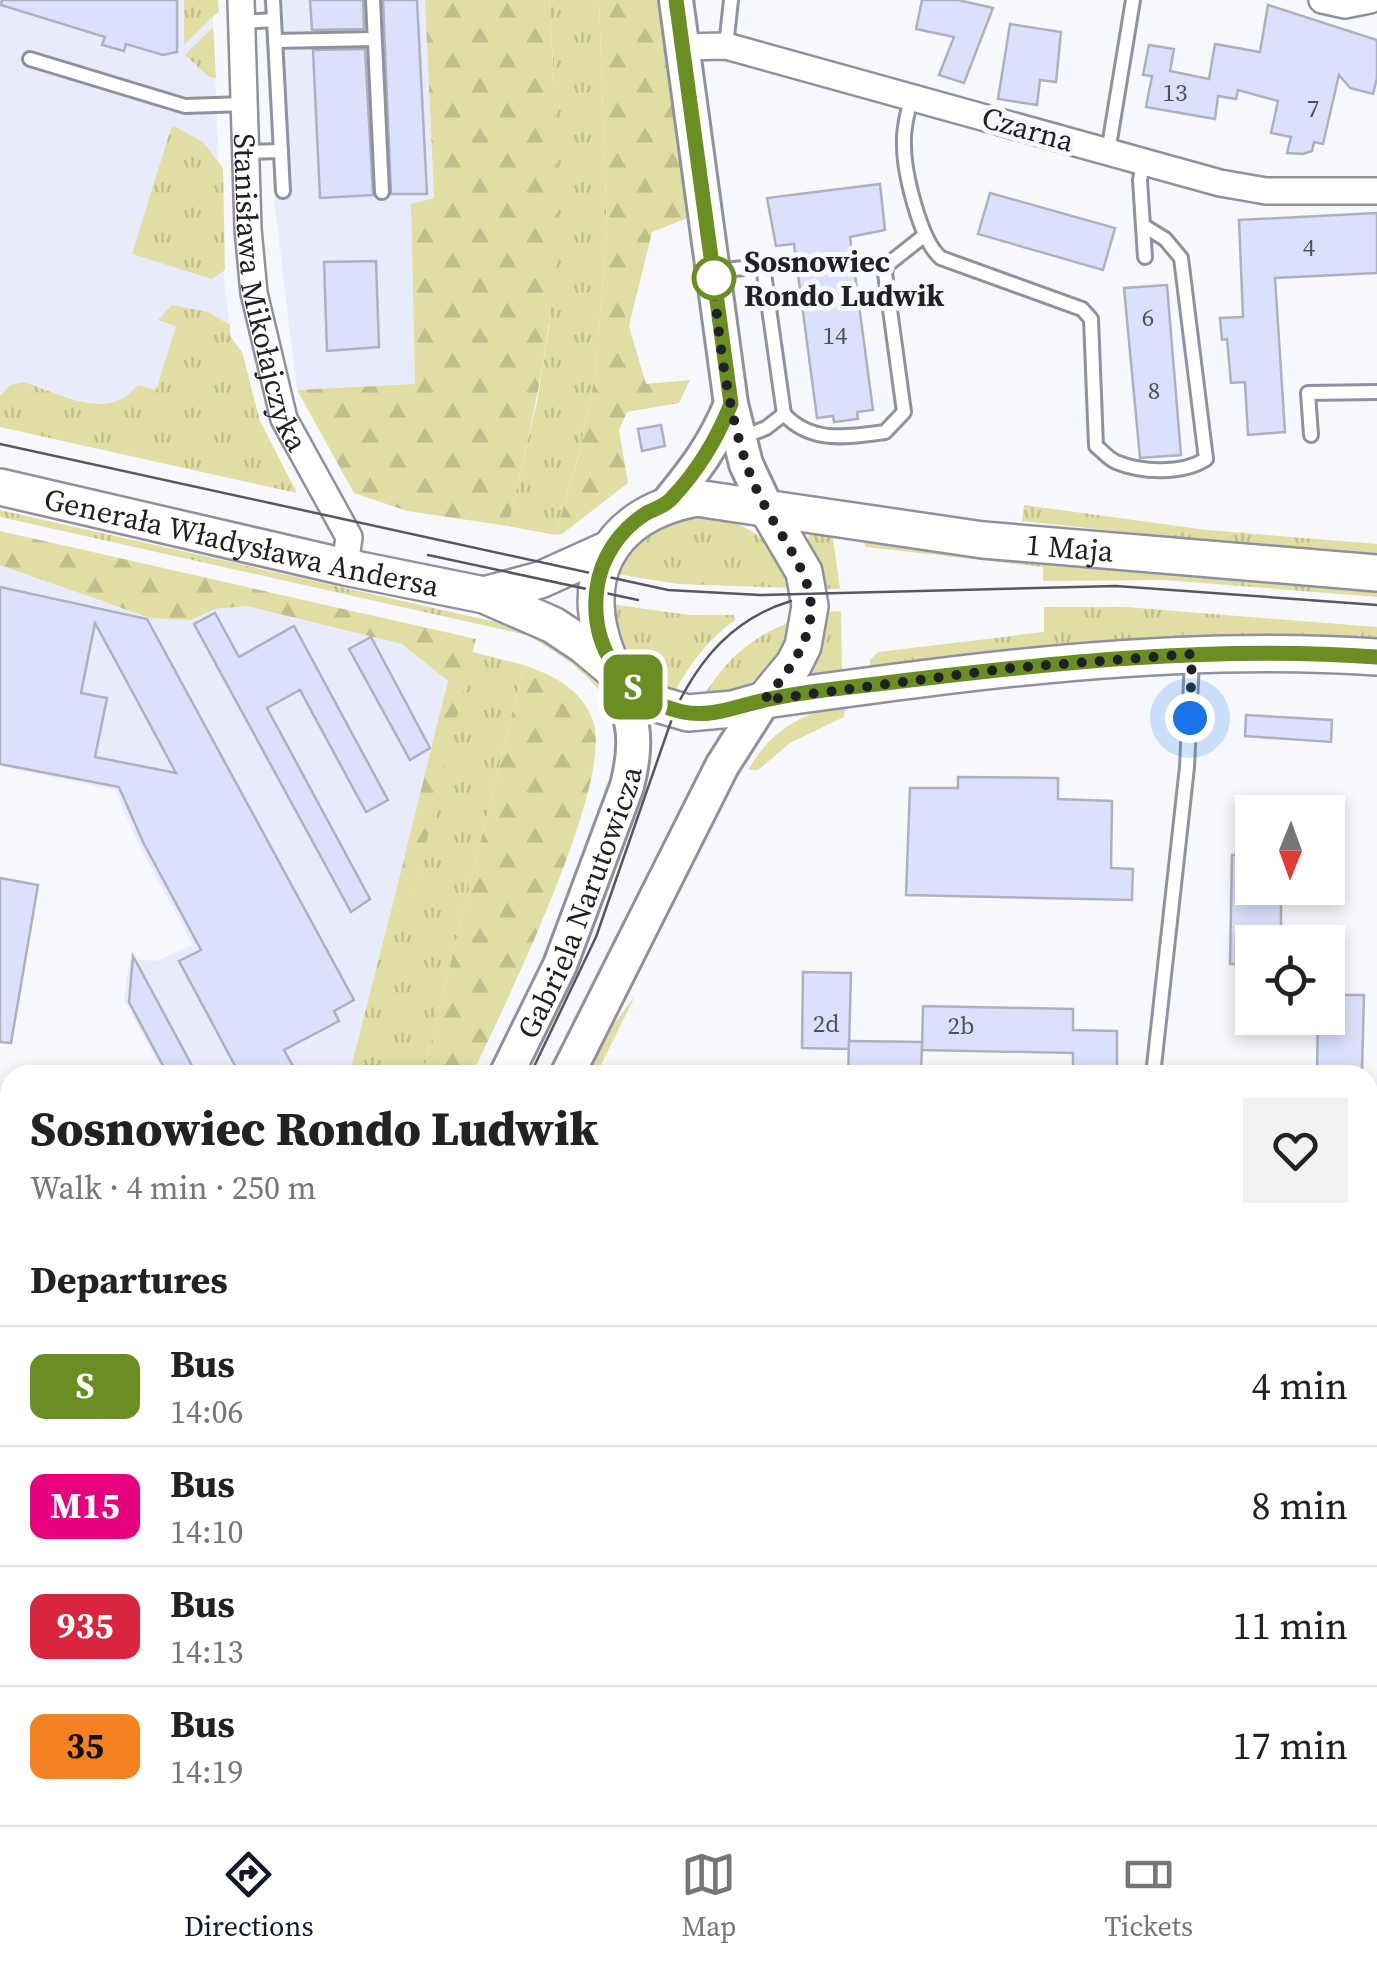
<!DOCTYPE html>
<html lang="en">
<head>
<meta charset="utf-8">
<style>
	:root { --surface:#fff; --page:#f2f2f2; --text:#222; --muted:#767676; --line:#e0e0e0; --accent:#111827 }
	body { margin:0; font-family:"Source Serif 4",serif; background:var(--page); color:var(--text); height:100vh; display:flex; flex-direction:column; font-size:38px; white-space:nowrap }
	* { box-sizing:border-box; margin:0 }
	p { font-size:32px; color:var(--muted) }
	.icon { flex:none; width:55px; height:55px; fill:none; stroke:currentColor; stroke-width:2; stroke-linecap:round; stroke-linejoin:round }
	.map { position:relative; flex:1; overflow:hidden }
	.details { position:absolute; left:0px; top:1065px; width:1378px; height:760px; display:flex; flex-direction:column; background:var(--surface); border-radius:30px 30px 0 0; box-shadow:0 5px 15px #0003 }
	.details>* { flex:none }
	.badge { padding:0 20px; border-radius:15px; font-size:35px; line-height:65px }
	.needle { width:65px; rotate:181deg }
	.fabs { position:absolute; left:1235px; top:795px; display:grid; gap:20px }
	.fabs a { display:grid; place-items:center; width:110px; height:110px; border-radius:0px; background:var(--surface); box-shadow:0 5px 15px #0003; font-size:50px }
	.you { position:absolute; width:50px; height:50px; margin:-25px; border:8px solid #fff; border-radius:50%; background:#1a73e8; box-shadow:0 0 0 15px #1a73e833 }
	.map>.badge { position:absolute; translate:-50% -50%; box-shadow:0 0 0 5px #fff }
	h2 { padding:0 30px; font-size:38px; line-height:90px }
	.round { display:grid; place-items:center; flex:none; width:105px; height:105px; border-radius:0px; background:var(--page) }
	.headline { display:flex; align-items:center; justify-content:space-between; height:170px; padding:0 30px }
	h1 { font-size:48px; font-weight:800; line-height:75px }
	ul { padding:0; list-style:none }
	li { display:flex; align-items:center; gap:30px; height:120px; padding:0 30px; border-top:2px solid var(--line) }
	li div { flex:1 }
	li b { display:block; font-size:38px }
	li em { font-style:normal }
	li .badge { min-width:110px; font-weight:700; text-align:center }
	.dock { display:flex; justify-content:space-around; align-items:center; height:140px; border-top:2px solid var(--line); background:var(--surface); font-size:28px; color:var(--muted) }
	.dock a { display:grid; justify-items:center; gap:5px }
	.dock .current { color:var(--accent) }
	.map>svg:first-child { display:block }
	.built { fill:#e7ebfc }
	.grass { fill:url(#grass-tufts) }
	.forest { fill:url(#forest-firs) }
	.building { fill:#dbe1fc; stroke:#aeb1bd; stroke-width:2.5; fill-rule:evenodd }
	.lines { fill:none; stroke-linecap:round; stroke-linejoin:round }
	.service-casing { stroke:#8f929e; stroke-width:18 }
	.minor-casing { stroke:#8f929e; stroke-width:30 }
	.tertiary-casing { stroke:#8f929e; stroke-width:38 }
	.secondary-casing { stroke:#8f929e; stroke-width:40 }
	.service { stroke:#fff; stroke-width:12 }
	.minor { stroke:#fff; stroke-width:25 }
	.tertiary { stroke:#fff; stroke-width:32 }
	.secondary { stroke:#fff; stroke-width:35 }
	.tram { stroke:#57585d; stroke-width:2.5 }
	.line-casing { stroke:#fff; stroke-width:22 }
	.line { stroke:#6b8e23; stroke-width:15 }
	.walk { stroke:#202126; stroke-width:10; stroke-dasharray:0 18 }
	.stop-dot { fill:#fff; stroke:#6b8e23; stroke-width:5 }
	.labels { text-anchor:middle; dominant-baseline:central; stroke-width:10; stroke-linejoin:round; paint-order:stroke }
	.number-label { font-size:25px; fill:#4f515c }
	.street-label { font-size:30px; fill:#202126; stroke:#f7f8fe }
	.stop-label { font-size:30px; font-weight:bold; fill:#202126; stroke:#f7f8fe; text-anchor:start }
</style>
</head>
<body>
<div class="map">
<svg width="1377" height="1825" viewBox="0 0 1377 1825">
	<defs>
		<pattern id="grass-tufts" width="24" height="20" patternUnits="userSpaceOnUse" patternTransform="scale(2.5)"><rect width="24" height="20" fill="#e0dea2"/><path d="M3 7l-1-3M5 7V3M7 7l1-3M15 17l-1-3M17 17v-4M19 17l1-3" fill="none" stroke="#c0be8b"/></pattern>
		<pattern id="forest-firs" width="22" height="20" patternUnits="userSpaceOnUse" patternTransform="scale(2.5)"><rect width="22" height="20" fill="#e0dea2"/><path d="M5 1l3.5 6h-7zM16 11l3.5 6h-7z" fill="#c0be8b"/></pattern>
	</defs>
	<rect width="100%" height="100%" fill="#f7f8fe"/>
	<g class="built">
		<polygon points="0,0 212,0 224,281 239,394 267,474 0,405"/>
		<polygon points="263,0 425,0 434,199 411,204 415,385 297,390 275,208"/>
		<polygon points="0,565 150,618 191,620 215,609 247,606 402,644 449,681 349,1075 159,1075 163,1072 124,1000 130,959 156,961 193,945 138,843 115,790 0,766"/>
		<polygon points="0,1362 10,1362 10,1624 0,1549"/>
	</g>
	<g class="grass">
		<polygon points="184,0 218,0 219,11 184,45"/>
		<polygon points="549,0 599,0 607,231 595,376 579,454 555,535 508,526 537,401 549,327 554,79"/>
		<polygon points="213,27 216,78 209,77 185,55"/>
		<polygon points="175,127 202,141 223,168 225,270 212,279 132,254 171,128"/>
		<path d="M 172,305 L 208,312 L 230,325 L 230,336 L 242,352 L 260,421 L 297,493 L 0,427 L 0,396 L 10,385 L 23,382 C 62,394 107,423 138,385 L 156,390 L 176,326 L 158,320 Z"/>
		<polygon points="1024,505 1207,530 1377,544 1377,559 1179,543 1152,535 1022,521"/>
		<path d="M 0,510 L 531,630 L 551,640 L 601,681 L 618,717 C 593,676 569,659 527,635 L 0,517 Z"/>
		<path d="M 700,516 C 747,519 779,543 792,588 L 678,584 L 617,574 C 634,537 661,521 700,516 Z"/>
		<polygon points="832,531 840,589 824,589 808,539 810,532"/>
		<polygon points="861,537 1377,586 1377,597 1164,580 1043,581 1043,567 866,547"/>
		<path d="M 611,604 L 689,615 L 734,615 L 735,620 C 708,639 689,665 674,693 C 629,676 618,647 611,604 Z"/>
		<polygon points="1044,607 1126,607 1377,627 1377,643 870,671 870,660 878,652 1044,632"/>
		<polygon points="841,611 842,676 815,679 807,670 824,612"/>
		<path d="M 791,622 C 781,666 749,695 703,697 C 724,661 752,636 791,622 Z"/>
		<polygon points="472,652 524,665 423,1075 349,1075 394,899 412,901"/>
		<path d="M 845,705 L 844,717 L 790,743 L 758,770 L 748,770 C 769,732 804,711 845,705 Z"/>
		<polygon points="635,996 596,1075 583,1075 600,1042"/>
		<polygon points="1368,1589 1377,1594 1377,1825 1120,1825 1120,1815 1368,1815"/>
		<polygon points="153,1815 228,1815 227,1825 150,1825"/>
	</g>
	<g class="forest">
		<path d="M 425,0 L 549,0 C 556,108 563,222 548,330 C 539,396 523,461 508,526 L 407,511 L 354,493 L 297,390 L 415,384 L 411,204 L 434,198 Z"/>
		<polygon points="599,0 660,0 695,215 652,232 629,326 646,384 690,380 679,403 627,412 619,430 628,483 562,534 555,535 579,455 595,376 607,231"/>
		<polygon points="0,531 476,639 412,902 394,899 448,681 402,644 247,606 215,609 191,620 150,618 0,565"/>
		<path d="M 524,665 C 553,675 582,689 593,721 C 615,783 502,1010 472,1075 L 423,1075 Z"/>
	</g>
	<g class="building">
		<polygon points="2,0 177,0 177,52 163,55 126,44 124,51 102,45 105,37 1,5"/>
		<polygon points="310,0 363,0 364,29 312,30"/>
		<polygon points="383,0 417,0 427,194 391,194"/>
		<polygon points="922,0 958,0 993,8 964,83 939,75 954,37 916,29"/>
		<polygon points="1268,5 1377,40 1377,78 1373,94 1350,88 1339,75 1323,144 1314,142 1312,151 1303,154 1287,153 1291,137 1271,133 1278,101 1238,90 1236,99 1218,96 1215,119 1146,107 1152,76 1143,75 1149,45 1174,49 1170,71 1209,79 1215,44 1260,52"/>
		<polygon points="1010,24 1061,32 1056,82 1040,80 1037,105 998,99"/>
		<polygon points="365,49 373,195 320,198 313,50"/>
		<polygon points="880,184 885,230 850,237 873,410 857,412 858,419 834,422 833,416 817,418 794,244 776,246 767,198"/>
		<polygon points="990,193 1115,228 1103,270 978,234"/>
		<polygon points="1377,213 1377,273 1275,278 1285,432 1248,435 1245,382 1231,383 1227,339 1222,340 1220,318 1243,317 1239,220"/>
		<polygon points="376,261 379,347 327,351 324,262"/>
		<polygon points="1167,285 1181,455 1140,458 1124,288"/>
		<polygon points="661,425 665,446 642,451 638,429"/>
		<path d="M 0,587 L 147,619 L 354,1000 L 334,1011 L 339,1021 L 284,1050 L 298,1075 L 240,1075 L 179,961 L 201,950 L 143,842 L 119,787 L 0,764 ZM 95,623 L 120,669 L 176,773 L 95,757 L 107,698 L 81,693 Z"/>
		<polygon points="215,613 239,657 294,626 388,800 366,812 300,690 267,708 370,899 351,912 194,624"/>
		<polygon points="371,637 430,748 410,760 349,649"/>
		<polygon points="1246,715 1332,720 1331,742 1245,736"/>
		<polygon points="958,777 1058,778 1058,799 1112,801 1111,868 1133,869 1132,900 906,895 910,788 958,788"/>
		<polygon points="1252,854 1252,888 1281,888 1281,942 1252,942 1252,964 1230,964 1232,855"/>
		<polygon points="0,878 38,885 11,1043 0,1042"/>
		<polygon points="133,956 197,1075 168,1075 129,1002"/>
		<polygon points="803,972 851,973 849,1049 802,1048"/>
		<polygon points="1328,995 1364,995 1362,1070 1317,1069 1318,1018 1328,1018"/>
		<polygon points="923,1006 1073,1009 1073,1030 1117,1031 1117,1075 1073,1075 1073,1053 922,1050"/>
		<polygon points="849,1041 922,1042 921,1075 848,1075"/>
	</g>
	<g class="lines">
		<g class="service-casing">
			<g id="service">
				<polyline points="273,0 283,191"/>
				<polyline points="373,0 382,192"/>
				<polyline points="242,22 274,20"/>
				<polyline points="275,41 374,39"/>
				<polyline points="726,46 731,0"/>
				<polyline points="30,59 185,106 245,104"/>
				<path d="M 912,96 C 908,112 903,128 904,145 C 904,172 920,241 941,258 L 1082,309 L 1091,319 L 1096,446 C 1102,451 1109,459 1116,462 C 1142,473 1183,474 1206,459 L 1181,258 L 1165,239 L 1144,226"/>
				<polyline points="246,152 281,151"/>
				<polyline points="1108,152 1133,0"/>
				<polyline points="1143,163 1140,180 1145,257"/>
				<path d="M 715,271 L 763,266 L 784,414 C 811,444 849,437 885,432 L 904,412 L 885,273 L 887,265 L 925,235"/>
				<polyline points="1311,435 1308,393 1377,392"/>
				<polyline points="743,437 766,428 784,414"/>
				<polyline points="1153,1075 1187,767 1192,660"/>
				<polyline points="1368,1177 1377,1177"/>
				<polyline points="915,1825 916,1815"/>
				<polyline points="1106,1825 1106,1815"/>
			</g>
		</g>
		<g class="minor-casing">
			<g id="minor">
				<path id="s1" d="M 241,0 L 248,229 L 254,293 L 284,419 L 349,537 L 345,567"/>
				<polyline points="1322,0 1345,5 1370,0"/>
				<polyline points="683,47 726,46 1220,183 1266,191 1377,191"/>
				<polyline points="0,1342 10,1342"/>
				<polyline points="1368,1410 1377,1415"/>
				<polyline points="1368,1552 1377,1556"/>
			</g>
		</g>
		<g class="tertiary-casing">
			<g id="tertiary">
				<polyline points="676,0 731,404 746,464 767,509"/>
				<path d="M 667,504 C 695,470 714,445 731,404"/>
				<path id="s2" d="M 506,1075 L 560,965 L 627,786 C 640,735 632,717 613,670"/>
				<polyline points="567,1075 722,766 764,700"/>
				<polyline points="289,1825 290,1815"/>
				<polyline points="346,1825 347,1815"/>
			</g>
		</g>
		<g class="secondary-casing">
			<g id="secondary">
				<path id="s3" d="M 0,487 L 345,567 L 484,595 L 553,625 L 583,645 L 643,695 L 657,704 L 688,713 L 733,709 L 764,700 L 794,664 L 803,646 L 810,606 L 804,572 L 767,509"/>
				<polyline points="484,595 540,580 611,548"/>
				<path id="s4" d="M 613,669 C 574,584 603,516 696,498 L 983,540 L 1377,573"/>
				<path d="M 764,700 C 967,672 1171,643 1377,657"/>
			</g>
		</g>
		<use href="#service" class="service"/>
		<use href="#minor" class="minor"/>
		<use href="#tertiary" class="tertiary"/>
		<use href="#secondary" class="secondary"/>
		<g class="tram">
			<polyline points="0,444 668,590 760,595 1116,586 1377,605"/>
			<polyline points="428,555 638,600"/>
			<path d="M 530,1075 L 596,937 L 675,710 C 700,658 734,618 791,601"/>
			<polyline points="325,1825 326,1815"/>
		</g>
	</g>
	<g class="lines">
		<g class="line-casing">
			<path id="line" d="M 676,0 L 731,404 C 716,441 698,471 671,499 C 664,507 653,509 645,514 C 619,531 601,558 597,588 C 589,647 624,699 683,712 C 711,718 737,706 765,700 C 803,691 845,688 885,683 C 1049,663 1212,645 1377,657"/>
		</g>
		<use href="#line" class="line"/>
		<path class="walk" d="M 714,278 C 717,333 728,408 745,460 C 778,563 864,589 764,700 L 1011,668 L 1192,654 L 1190,718"/>
	</g>
	<circle class="stop-dot" cx="714" cy="278" r="20"/>
	<g class="labels">
		<g class="number-label">
			<text x="1175" y="92">13</text>
			<text x="1313" y="108">7</text>
			<text x="1309" y="247">4</text>
			<text x="1148" y="317">6</text>
			<text x="835" y="335">14</text>
			<text x="1154" y="390">8</text>
			<text x="826" y="1023">2d</text>
			<text x="961" y="1025">2b</text>
		</g>
		<g class="street-label">
			<text transform="translate(1028 129) rotate(16)">Czarna</text>
			<text stroke="none"><textPath href="#s1" startOffset="295">Stanisława Mikołajczyka</textPath></text>
			<text stroke="none"><textPath href="#s3" startOffset="248">Generała Władysława Andersa</textPath></text>
			<text stroke="none"><textPath href="#s4" startOffset="605">1 Maja</textPath></text>
			<text stroke="none"><textPath href="#s2" startOffset="188">Gabriela Narutowicza</textPath></text>
		</g>
		<g class="stop-label">
			<text x="744" y="261">Sosnowiec<tspan x="744" dy="34">Rondo Ludwik</tspan></text>
		</g>
	</g>
</svg>
<div class="fabs">
<a><svg class="needle" viewBox="-14 -14 28 28"><path d="M0-13l5 13h-10z" fill="#e53935"/><path d="M0 13l5-13h-10z" fill="#767676"/></svg></a>
<a><svg class="icon" aria-label="locate" viewBox="0 0 24 24"><circle cx="12" cy="12" r="6"/><path d="M12 2v4M12 18v4M2 12h4M18 12h4"/></svg></a>
</div>
<div class="you" style="left:1190px;top:718px"></div>
<b class="badge" style="left:633px;top:687px;background:#6b8e23;color:#fff">S</b>
<section class="details">
<div class="headline"><div><h1>Sosnowiec Rondo Ludwik</h1><p>Walk · 4 min · 250 m</p></div><a class="round"><svg class="icon" aria-label="heart" viewBox="0 0 24 24"><path d="M12 20l-8-8c-3-5 5-10 8-4 3-6 11-1 8 4z"/></svg></a></div>
<h2>Departures</h2>
<ul>
<li><span class="badge" style="background:#6b8e23;color:#fff">S</span><div><b>Bus</b><p>14:06</p></div><em>4 min</em></li>
<li><span class="badge" style="background:#e6007e;color:#fff">M15</span><div><b>Bus</b><p>14:10</p></div><em>8 min</em></li>
<li><span class="badge" style="background:#d7263d;color:#fff">935</span><div><b>Bus</b><p>14:13</p></div><em>11 min</em></li>
<li><span class="badge" style="background:#f58220;color:#111">35</span><div><b>Bus</b><p>14:19</p></div><em>17 min</em></li>
</ul>
</section>
</div>
<nav class="dock">
<a class="current"><svg class="icon" aria-label="directions" viewBox="0 0 24 24"><path d="M12 3l9 9-9 9-9-9zM9 14v-3h6M13 9l2 2-2 2"/></svg>Directions</a>
<a><svg class="icon" aria-label="map" viewBox="0 0 24 24"><path d="M3 6l6-2 6 2 6-2v14l-6 2-6-2-6 2zM9 4v14M15 6v14"/></svg>Map</a>
<a><svg class="icon" aria-label="tickets" viewBox="0 0 24 24"><path d="M3 7h18v10H3zM15 7v10"/></svg>Tickets</a>
</nav>
</body>
</html>
